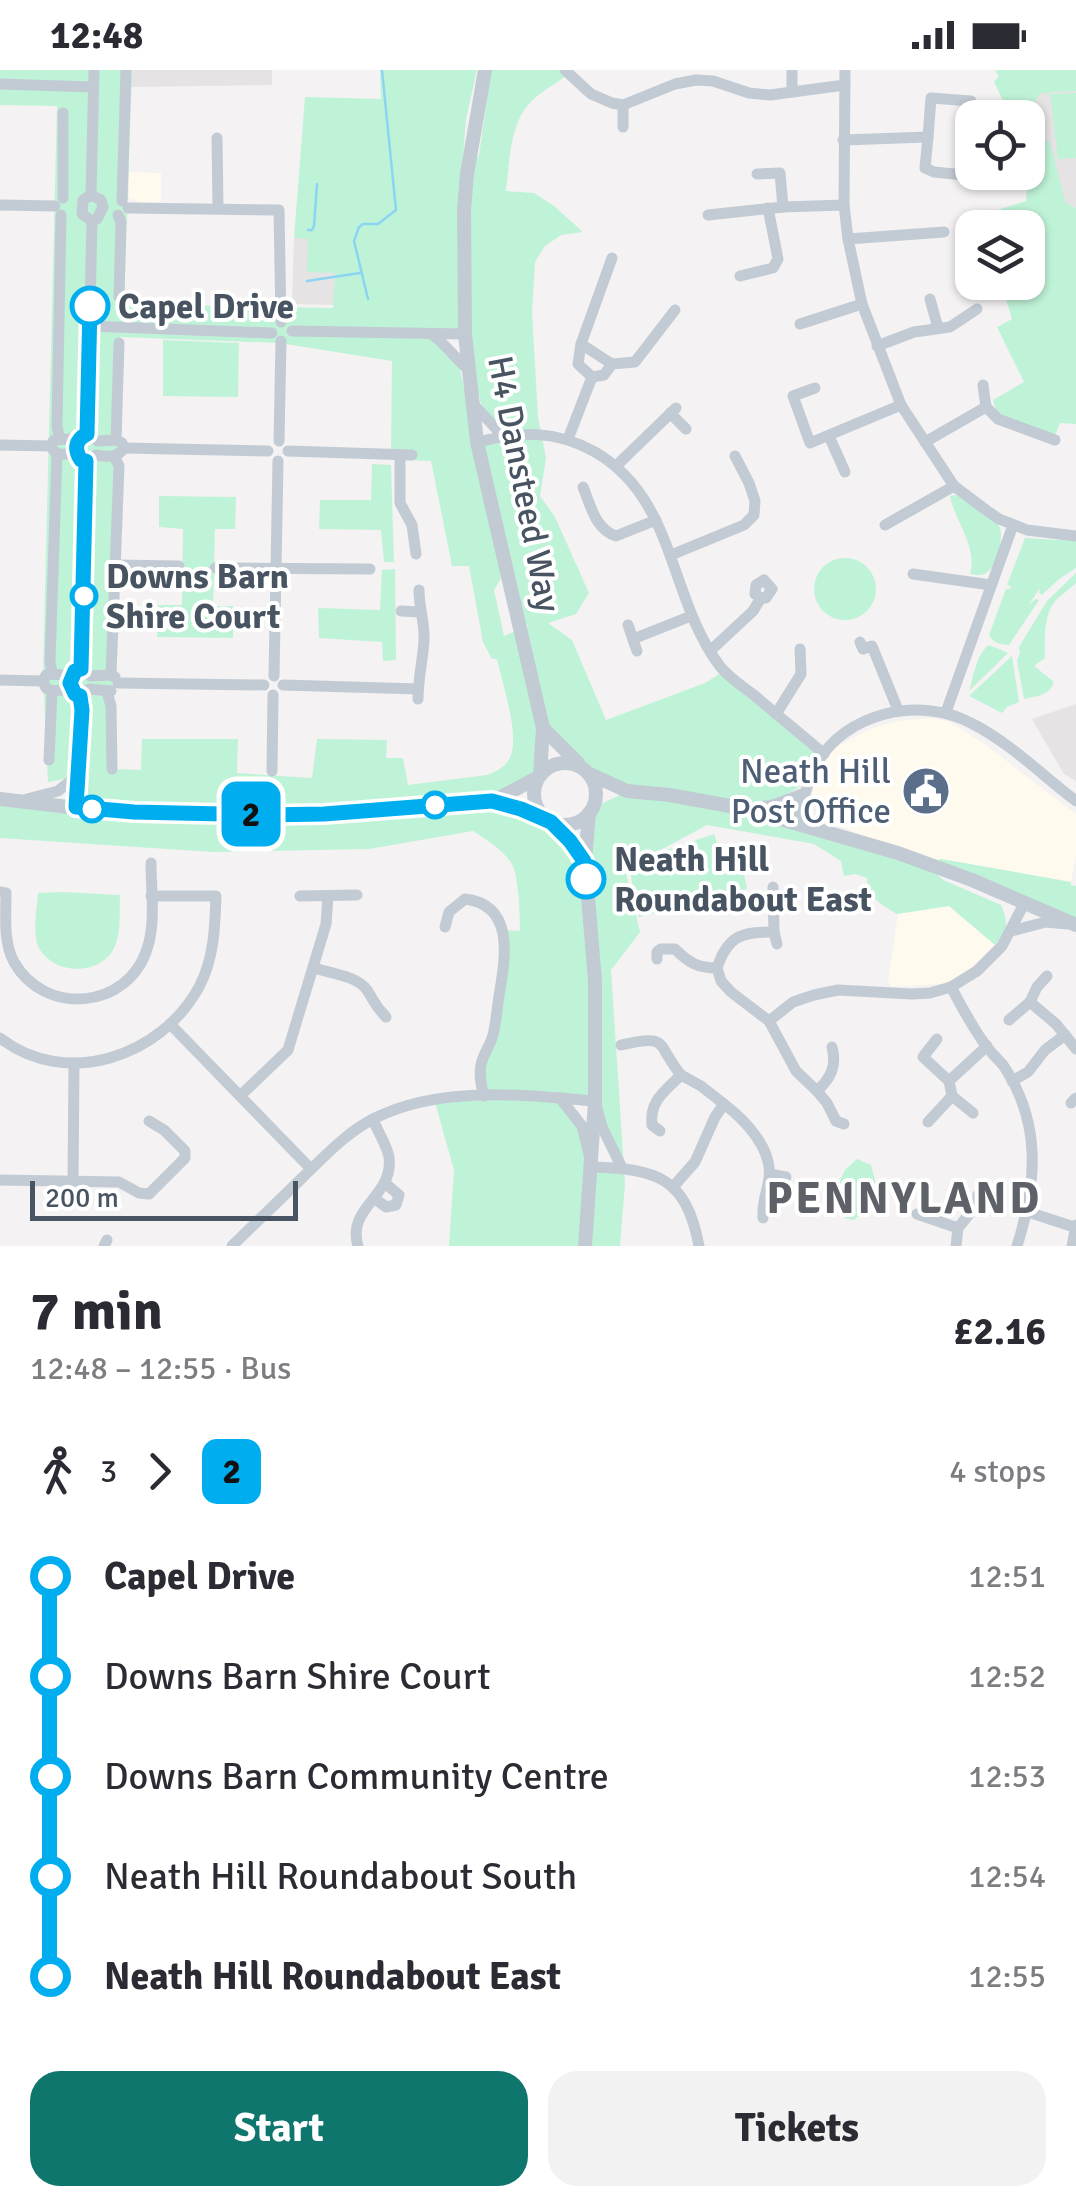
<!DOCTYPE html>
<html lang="en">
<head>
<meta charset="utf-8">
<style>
	:root { --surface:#fff; --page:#f2f2f3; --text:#2b2b33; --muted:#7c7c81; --accent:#0f766e }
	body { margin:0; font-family:Signika,sans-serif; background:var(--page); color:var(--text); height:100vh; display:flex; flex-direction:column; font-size:38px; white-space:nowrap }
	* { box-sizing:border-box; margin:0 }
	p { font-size:32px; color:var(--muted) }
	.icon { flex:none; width:55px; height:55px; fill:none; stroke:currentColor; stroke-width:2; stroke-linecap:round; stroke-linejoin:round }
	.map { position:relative; height:1176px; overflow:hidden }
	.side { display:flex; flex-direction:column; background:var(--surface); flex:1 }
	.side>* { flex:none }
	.badge { padding:0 20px; border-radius:15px; font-size:35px; line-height:65px }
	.controls { position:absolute; left:955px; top:30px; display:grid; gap:20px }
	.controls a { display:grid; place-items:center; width:90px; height:90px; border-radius:20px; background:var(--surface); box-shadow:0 2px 8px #0004; font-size:50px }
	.scale { position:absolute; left:30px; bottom:25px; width:268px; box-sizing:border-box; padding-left:10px; border:5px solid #485461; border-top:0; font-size:28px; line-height:35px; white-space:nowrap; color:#485461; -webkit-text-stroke:8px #fff; paint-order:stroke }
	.map>.badge { position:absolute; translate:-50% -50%; box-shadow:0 0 0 5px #fff }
	.legs { display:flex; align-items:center; gap:15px; height:110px; padding:0 30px; font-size:32px }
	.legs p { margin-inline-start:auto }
	.overview { display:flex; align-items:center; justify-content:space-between; height:170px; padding:0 30px }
	h1 { font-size:55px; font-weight:800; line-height:75px }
	.cta { display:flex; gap:20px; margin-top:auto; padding:20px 30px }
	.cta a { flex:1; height:115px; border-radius:30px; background:var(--accent); color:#fff; font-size:40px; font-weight:800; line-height:115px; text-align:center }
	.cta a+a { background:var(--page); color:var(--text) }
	ul { padding:0 30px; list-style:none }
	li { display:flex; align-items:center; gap:35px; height:100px; font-size:38px }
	li i { display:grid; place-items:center; width:15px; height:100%; margin:0 12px; background:currentColor }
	li i::after { content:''; width:25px; height:25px; margin:-12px; border:8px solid; border-radius:50%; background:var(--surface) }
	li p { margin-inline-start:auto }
	li:first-child i { background:linear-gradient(#0000 50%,currentColor 0) }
	li:last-child i { background:linear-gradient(currentColor 50%,#0000 0) }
	.status { display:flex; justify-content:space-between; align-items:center; height:70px; padding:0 50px; background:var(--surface); direction:ltr }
	.status svg { height:28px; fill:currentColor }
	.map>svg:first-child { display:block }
	.commercial { fill:#fefaed }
	.education { fill:#e5e3e4 }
	.green { fill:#bff3d7; fill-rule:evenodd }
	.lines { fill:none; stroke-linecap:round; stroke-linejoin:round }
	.stream { stroke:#8ad6f2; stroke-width:2.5 }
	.minor { stroke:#c2cbd4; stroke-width:11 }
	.tertiary { stroke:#c2cbd4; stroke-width:14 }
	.line-1-casing { stroke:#fff; stroke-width:22 }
	.line-1 { stroke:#00adef; stroke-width:15 }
	.stop-1-dot { fill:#fff; stroke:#00adef; stroke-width:5 }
	.labels { text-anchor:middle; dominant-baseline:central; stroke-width:8; stroke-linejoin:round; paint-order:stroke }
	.stop-label { font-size:35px; font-weight:bold; fill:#485461; stroke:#fff; text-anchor:start }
	.street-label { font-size:35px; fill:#485461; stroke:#fff }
	.service-label { font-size:35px; fill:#4e5e75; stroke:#fff; text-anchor:end }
	.district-label { font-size:45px; font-weight:bold; letter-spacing:2.5px; fill:#5e6268; stroke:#fff }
</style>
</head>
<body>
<div class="status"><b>12:48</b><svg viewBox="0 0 49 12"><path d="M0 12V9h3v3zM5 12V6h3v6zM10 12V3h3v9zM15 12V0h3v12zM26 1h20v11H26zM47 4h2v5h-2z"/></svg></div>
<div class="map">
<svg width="1076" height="1176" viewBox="0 0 1076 1176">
	<rect width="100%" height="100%" fill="#f4f2f2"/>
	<g class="commercial">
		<polygon points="129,102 161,103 161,132 139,132 129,128"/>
		<polygon points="930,648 948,651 983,673 1076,744 1076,785 1071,812 942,789 930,794 898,783 820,746 812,725 816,695 824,684 869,659 897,651"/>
		<polygon points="949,836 995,875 956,913 891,917 888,911 898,844"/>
	</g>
	<g class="education">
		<polygon points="131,0 272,0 272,15 131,17"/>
		<polygon points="1009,0 1076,0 1076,153 1042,120 1028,48"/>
		<polygon points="294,168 308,168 335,203 334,235 292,234"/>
		<polygon points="1076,634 1076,711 1064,704 1032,649"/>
	</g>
	<g class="green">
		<path d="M 0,0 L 132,0 L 124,234 L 333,238 L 335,203 L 307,202 L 308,169 L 294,168 L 305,27 L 381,29 L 380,0 L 477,0 L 466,49 L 462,102 L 467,103 L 479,85 L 491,0 L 565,0 L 568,4 C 558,13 545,19 535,28 C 509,50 510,90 506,121 L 534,123 L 554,136 L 583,162 L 561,165 L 545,176 L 535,192 L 532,243 L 538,347 L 546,388 L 540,426 L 555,447 L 589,523 L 576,544 L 548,553 L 572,570 L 606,650 L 705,613 L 724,601 L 824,684 L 798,718 L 773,731 L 747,740 L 766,752 L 923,791 L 943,810 L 1001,835 C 1008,852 1009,862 995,875 L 949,836 L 897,844 C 882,835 867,827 867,808 L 855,804 L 844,806 L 841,791 L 814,774 L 707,755 L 625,799 L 640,862 L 611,900 L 625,1114 L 620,1176 L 449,1176 L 454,1100 L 434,1029 L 484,1025 L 479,1006 L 491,978 L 502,860 L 520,861 C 520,845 519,808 512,794 C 504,781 486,769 473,761 L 369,779 L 213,782 L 0,768 L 0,732 L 76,737 L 78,706 L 48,712 L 43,604 L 57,36 L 0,35 ZM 434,264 L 465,264 L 483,343 L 502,366 L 477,371 L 458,291 ZM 120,267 L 279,273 L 392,291 L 391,383 L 404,390 L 431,391 L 452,496 L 469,496 L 483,572 L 492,589 L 497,589 C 502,613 519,661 511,685 C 507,696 498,701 487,705 L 408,715 L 403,688 L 386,688 L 387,670 L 317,669 L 312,708 L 237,703 L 238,669 L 142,669 L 141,700 L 113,699 ZM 506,500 L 518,546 L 528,556 L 504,566 L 494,520 ZM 543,659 L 590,704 L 626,722 L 593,738 L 583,789 L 544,748 L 494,730 L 540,705 ZM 561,1029 L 595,1031 L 623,1098 L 592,1096 L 582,1056 Z"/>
		<path d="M 999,0 L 1076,0 L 1076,21 L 1050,22 L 1046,25 L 1041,22 L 1029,40 L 1041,53 C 1040,63 1041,68 1050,73 C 1056,93 1060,112 1065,132 L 1076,138 L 1076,354 L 1060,353 L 1055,365 L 1014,352 L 996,341 L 993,330 L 1024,312 L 997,257 L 1012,249 L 1001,213 L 1028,212 L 1028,158 L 990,158 L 998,140 L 1026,131 L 1030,85 L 1028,79 L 1028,48 L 1011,47 L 994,12 L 999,6 L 995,1 Z"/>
		<polygon points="1076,23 1076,88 1058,89 1050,24"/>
		<polygon points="163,270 239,273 238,327 163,326"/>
		<polygon points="372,394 391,395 394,492 384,492 381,460 319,459 320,430 371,430"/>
		<path d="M 955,425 C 965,427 996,447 1000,458 C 1004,469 996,498 986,503 C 981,506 976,505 970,504 C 978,476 955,452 950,426 Z"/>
		<polygon points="159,426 236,427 235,459 215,459 213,536 233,536 233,568 157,567 158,535 182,535 183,459 159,457"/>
		<path d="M 1025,468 L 1076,471 L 1076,498 L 1059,509 L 1042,525 L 1039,523 L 1040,518 L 1028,536 L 1035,529 L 1039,530 L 1009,575 C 1000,574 993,573 989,565 L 1006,519 L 1010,519 L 1011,516 L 1007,515 Z"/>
		<circle cx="845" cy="519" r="31"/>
		<polygon points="395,499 396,590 383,591 382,572 319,568 318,538 380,540 382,500"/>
		<path d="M 1076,503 L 1076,513 C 1070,519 1062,524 1056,530 C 1043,545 1045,569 1045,588 L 1034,596 L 1054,612 C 1049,626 1037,626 1024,629 L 1017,591 L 1020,582 L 1019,577 L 1047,531 Z"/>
		<path d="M 989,575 L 1008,583 L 969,621 C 974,606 976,584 989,575 Z"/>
		<polygon points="1012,586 1019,632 1007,637 1002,643 969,626"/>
		<polygon points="714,764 721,785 739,780 747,819 639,847 630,801 667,780"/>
		<polygon points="941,789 1071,812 1071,815 1076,816 1076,855 930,794"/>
		<path d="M 63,822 L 120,825 C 119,842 122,864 113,880 C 98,906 54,905 39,878 C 32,864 37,838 38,823 Z"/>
		<polygon points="857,1089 871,1095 876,1114 874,1132 854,1150 844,1148 833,1126 845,1100"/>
	</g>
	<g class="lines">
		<g class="stream">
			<polyline points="308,160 312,160 314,156 317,114"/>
			<polyline points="307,211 360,203"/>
			<polyline points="368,229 354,171 359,157 363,154 378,154 396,140 382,0"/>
		</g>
		<g class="minor">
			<polyline points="565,0 591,24 612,33 623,35 675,14 696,10 713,11 749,23 770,25 845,15"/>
			<polyline points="792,0 792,22"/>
			<polyline points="845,0 844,135 848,169 862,234 901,335 954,416 986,440 999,449 1027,460 1076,466"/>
			<polyline points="0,14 93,17"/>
			<polyline points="623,57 623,35"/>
			<polyline points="928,67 925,98 934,102 993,108"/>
			<polyline points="217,68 218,138"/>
			<polyline points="843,70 928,67 931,28 971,31"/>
			<polyline points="757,104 780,103 783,137"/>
			<polyline points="91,125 94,0"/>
			<polyline points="91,125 101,130 103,137 97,149 92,151"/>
			<polyline points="91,125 83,130 82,144 92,151"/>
			<polyline points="63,128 63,43"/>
			<polyline points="122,131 126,0"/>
			<polyline points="0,135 55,136"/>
			<polyline points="128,138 279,140 281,252"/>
			<polyline points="118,145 121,152 119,227"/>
			<polyline points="708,145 783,137 844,135"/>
			<polyline points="848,169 944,162"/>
			<polyline points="740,206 773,198 778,189 768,138"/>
			<polyline points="930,229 938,258"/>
			<polyline points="800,254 862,234"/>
			<polyline points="90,256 272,263"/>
			<polyline points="292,261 465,264"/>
			<path d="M 433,265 C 447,276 456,289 469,300"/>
			<polyline points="581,274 612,294"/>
			<polyline points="877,276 914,262 950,257 977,239"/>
			<polyline points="592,307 604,305 612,294 635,292 675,240"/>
			<polyline points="983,315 986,337 998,349 1055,370"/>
			<polyline points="815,318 793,326 810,373 901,335"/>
			<polyline points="473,334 503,366"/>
			<polyline points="670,343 686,359"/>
			<polyline points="87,364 92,151"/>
			<polyline points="829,366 845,402"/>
			<polyline points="60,369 57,357 61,145"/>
			<polyline points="568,369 592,307 578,294 581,274 612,188"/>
			<polyline points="116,370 119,273"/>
			<polyline points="279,371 281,271"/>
			<path d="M 477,372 C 522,362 554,359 595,382 C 676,429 668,526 719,595 C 728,607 742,616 754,625 C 777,645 801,664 824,684"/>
			<polyline points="925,372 986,337"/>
			<polyline points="0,375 50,376"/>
			<polyline points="124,378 268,381"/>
			<polyline points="288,381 412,385"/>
			<polyline points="77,384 57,384 50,376 54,370 70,369 78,371"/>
			<path d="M 96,385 C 107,387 118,388 124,378 L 122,373 L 116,370 L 97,371"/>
			<polyline points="400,385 400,433 412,455 416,484"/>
			<polyline points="616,396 676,338"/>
			<path d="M 583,417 C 591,436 595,459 616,466 L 656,450"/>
			<polyline points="885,455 954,416"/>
			<polyline points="671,485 744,455 754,445 755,431 749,413 735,386"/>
			<polyline points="114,495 179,496"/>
			<polyline points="215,498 370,499"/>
			<polyline points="913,504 991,515"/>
			<polyline points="401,541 419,542"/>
			<polyline points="628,555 637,581"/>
			<polyline points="633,569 691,546"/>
			<polyline points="860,572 863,579 872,576 898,640"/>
			<polyline points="710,581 753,541 761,528 755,524 756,515 764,510 772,519 766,528 761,528"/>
			<polyline points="81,599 84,531 86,391"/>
			<polyline points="52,604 50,591 57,384"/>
			<polyline points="111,605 119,396 114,386"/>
			<polyline points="90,606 111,605 115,607"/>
			<polyline points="274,606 278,391"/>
			<polyline points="0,610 43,611"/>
			<polyline points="118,613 264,615"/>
			<polyline points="283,615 418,619"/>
			<polyline points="71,619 52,621 46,618 43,611 46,605 52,604 72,606"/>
			<polyline points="89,619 111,621"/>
			<polyline points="107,622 111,636 112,699"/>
			<path d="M 418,629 C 418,608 423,590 424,570 C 425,553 419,539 419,520"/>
			<polyline points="946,642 1013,455"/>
			<polyline points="776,644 801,604 800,579"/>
			<polyline points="49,690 52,621"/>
			<polyline points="272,701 273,625"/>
			<polyline points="27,729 58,721 79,704"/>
			<polyline points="76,737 82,640 80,626"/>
			<polyline points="750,738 773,735 805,723"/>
			<path d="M 796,753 C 802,734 807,713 816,695 C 845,642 920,626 971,653 C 1009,672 1042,705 1076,731"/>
			<polyline points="773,817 774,862 777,874"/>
			<path d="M 0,822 L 6,823 C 6,845 3,872 14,892 C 45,947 128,939 147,879 C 156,853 151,820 151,793"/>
			<polyline points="300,826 357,825"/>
			<path d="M 445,857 L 449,842 L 465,829 C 516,835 505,890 499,926 C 497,939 496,953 493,965 C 490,976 483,984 481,995 C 479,1006 481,1015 484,1026"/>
			<polyline points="1011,861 1046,852 1067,854"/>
			<path d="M 657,889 L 657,882 L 661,879 L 675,879 C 689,893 698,898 717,898 C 728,865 742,862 774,862"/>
			<path d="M 314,898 C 329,903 358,906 367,920 C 375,932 374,935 386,947"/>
			<path d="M 717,898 L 721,911 L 731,922 L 769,951 L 796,1001 L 817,1021 C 831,1008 837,996 832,977"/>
			<polyline points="1047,906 1037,917 1030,932 1056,954 1065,965"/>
			<path d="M 951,917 C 962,937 973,959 987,977 C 992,984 998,989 1003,995 C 1042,1053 1037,1113 1017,1176"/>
			<polyline points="1009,950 1030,932"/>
			<polyline points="769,951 793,932 814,925 838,920 912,924 930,923 951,917 977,901 1002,876 1025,832"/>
			<polyline points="170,954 311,1099"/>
			<path d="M 0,968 C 66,1019 161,987 199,917 C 214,889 215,857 216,826 L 151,826"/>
			<polyline points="937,969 923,987 949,1011 987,976"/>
			<path d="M 621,975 C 670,964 655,973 681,1005 C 665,1021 649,1031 652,1055 L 660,1061"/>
			<polyline points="1012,1011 1028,1002 1045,980 1065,965 1076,979"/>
			<polyline points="817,1021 827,1033 836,1051 844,1054"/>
			<polyline points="240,1026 288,980 326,854 328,826"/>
			<polyline points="952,1026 973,1043"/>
			<path d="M 560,1028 L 582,1056 L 592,1097 C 657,1099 686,1107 699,1176"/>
			<polyline points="1071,1033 1076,1028"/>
			<path d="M 724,1034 C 745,1050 773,1079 769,1108 C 767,1124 762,1130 763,1148"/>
			<polyline points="928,1052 952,1026 949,1011"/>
			<polyline points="770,1104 786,1107"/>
			<polyline points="0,1110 119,1112 139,1123 149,1124 185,1088 185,1081 164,1060 149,1051"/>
			<polyline points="73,1111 74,993"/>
			<polyline points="673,1117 695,1092 715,1047 724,1034 701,1016 681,1005"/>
			<polyline points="374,1128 386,1137 396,1135 399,1125 386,1114"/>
			<polyline points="1028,1142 1074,1157"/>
			<polyline points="917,1144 958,1158 978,1133 978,1125"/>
			<polyline points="104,1176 107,1170"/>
			<path d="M 232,1176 C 255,1153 280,1130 304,1106 C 326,1085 347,1062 375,1048 C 441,1015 523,1025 595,1031 L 602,1057 L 622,1098"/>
			<path d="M 358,1176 C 346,1137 394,1127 389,1087 C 387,1075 377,1061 373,1049"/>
			<polyline points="956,1176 958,1158"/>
			<polyline points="1072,1176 1076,1155"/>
		</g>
		<g class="tertiary">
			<polyline points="485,0 467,104 464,140 465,264 477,372 543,658 540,705"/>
			<polyline points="543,658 578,693"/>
			<circle cx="565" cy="724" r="31"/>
			<polyline points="590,704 627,721 670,725 746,739 898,783 972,810 1076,855"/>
			<polyline points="0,729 94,740 265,745 324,743 493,731 544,748"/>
			<polyline points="493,731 537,708"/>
			<polyline points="552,754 570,771 585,791"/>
			<polyline points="585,1176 595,1031 595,911 585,791 589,743"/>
		</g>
	</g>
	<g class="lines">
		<g class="line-1-casing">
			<path id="line-1" d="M 90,236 L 87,364 C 75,370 74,379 81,390 L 86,391 L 81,599 L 75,601 L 70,613 L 75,624 L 80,626 L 82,640 L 76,737 L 134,742 L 265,745 L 324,744 L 492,731 L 521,739 L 551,752 L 570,771 L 584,791 L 586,809"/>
		</g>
		<use href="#line-1" class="line-1"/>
	</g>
	<defs>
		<g id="civic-disc" transform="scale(2.5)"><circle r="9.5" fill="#5c6f8a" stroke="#fff"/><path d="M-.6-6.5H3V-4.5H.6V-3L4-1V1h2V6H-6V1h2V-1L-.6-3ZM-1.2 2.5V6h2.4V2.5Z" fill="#fff"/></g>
	</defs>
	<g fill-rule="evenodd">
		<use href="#civic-disc" x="926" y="721"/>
	</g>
	<g class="stop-1-dot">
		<circle cx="90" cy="236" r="18"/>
		<circle cx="84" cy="526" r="12"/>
		<circle cx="435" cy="735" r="12"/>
		<circle cx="92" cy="739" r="12"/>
		<circle cx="586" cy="809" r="18"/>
	</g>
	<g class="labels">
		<g class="stop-label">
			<text x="118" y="236">Capel Drive</text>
			<text x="106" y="506">Downs Barn<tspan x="106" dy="40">Shire Court</tspan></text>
			<text x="614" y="789">Neath Hill<tspan x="614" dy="40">Roundabout East</tspan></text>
		</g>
		<g class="street-label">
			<text transform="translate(524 414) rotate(79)">H4 Dansteed Way</text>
		</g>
		<g class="service-label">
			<text x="891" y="701">Neath Hill<tspan x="891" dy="40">Post Office</tspan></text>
		</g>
		<g class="district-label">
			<text x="904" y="1128">PENNYLAND</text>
		</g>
	</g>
</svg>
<div class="controls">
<a><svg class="icon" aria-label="locate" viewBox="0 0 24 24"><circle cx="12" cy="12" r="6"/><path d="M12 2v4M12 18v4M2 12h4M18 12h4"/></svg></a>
<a><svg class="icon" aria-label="layers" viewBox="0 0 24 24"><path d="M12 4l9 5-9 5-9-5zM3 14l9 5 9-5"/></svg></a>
</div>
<div class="scale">200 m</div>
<b class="badge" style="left:251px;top:744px;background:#00adef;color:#111">2</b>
</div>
<section class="side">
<div class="overview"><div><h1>7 min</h1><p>12:48 – 12:55 · Bus</p></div><b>£2.16</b></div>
<div class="legs"><svg class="icon" aria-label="walk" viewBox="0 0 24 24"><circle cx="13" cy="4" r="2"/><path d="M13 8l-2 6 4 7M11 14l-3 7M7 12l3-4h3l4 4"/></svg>3<svg class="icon" aria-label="forward" viewBox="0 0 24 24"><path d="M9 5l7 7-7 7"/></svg><b class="badge" style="background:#00adef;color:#111">2</b><p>4 stops</p></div>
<ul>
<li><i style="color:#00adef"></i><b>Capel Drive</b><p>12:51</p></li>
<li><i style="color:#00adef"></i><span>Downs Barn Shire Court</span><p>12:52</p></li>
<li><i style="color:#00adef"></i><span>Downs Barn Community Centre</span><p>12:53</p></li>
<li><i style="color:#00adef"></i><span>Neath Hill Roundabout South</span><p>12:54</p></li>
<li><i style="color:#00adef"></i><b>Neath Hill Roundabout East</b><p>12:55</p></li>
</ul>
<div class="cta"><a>Start</a><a>Tickets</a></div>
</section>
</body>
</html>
